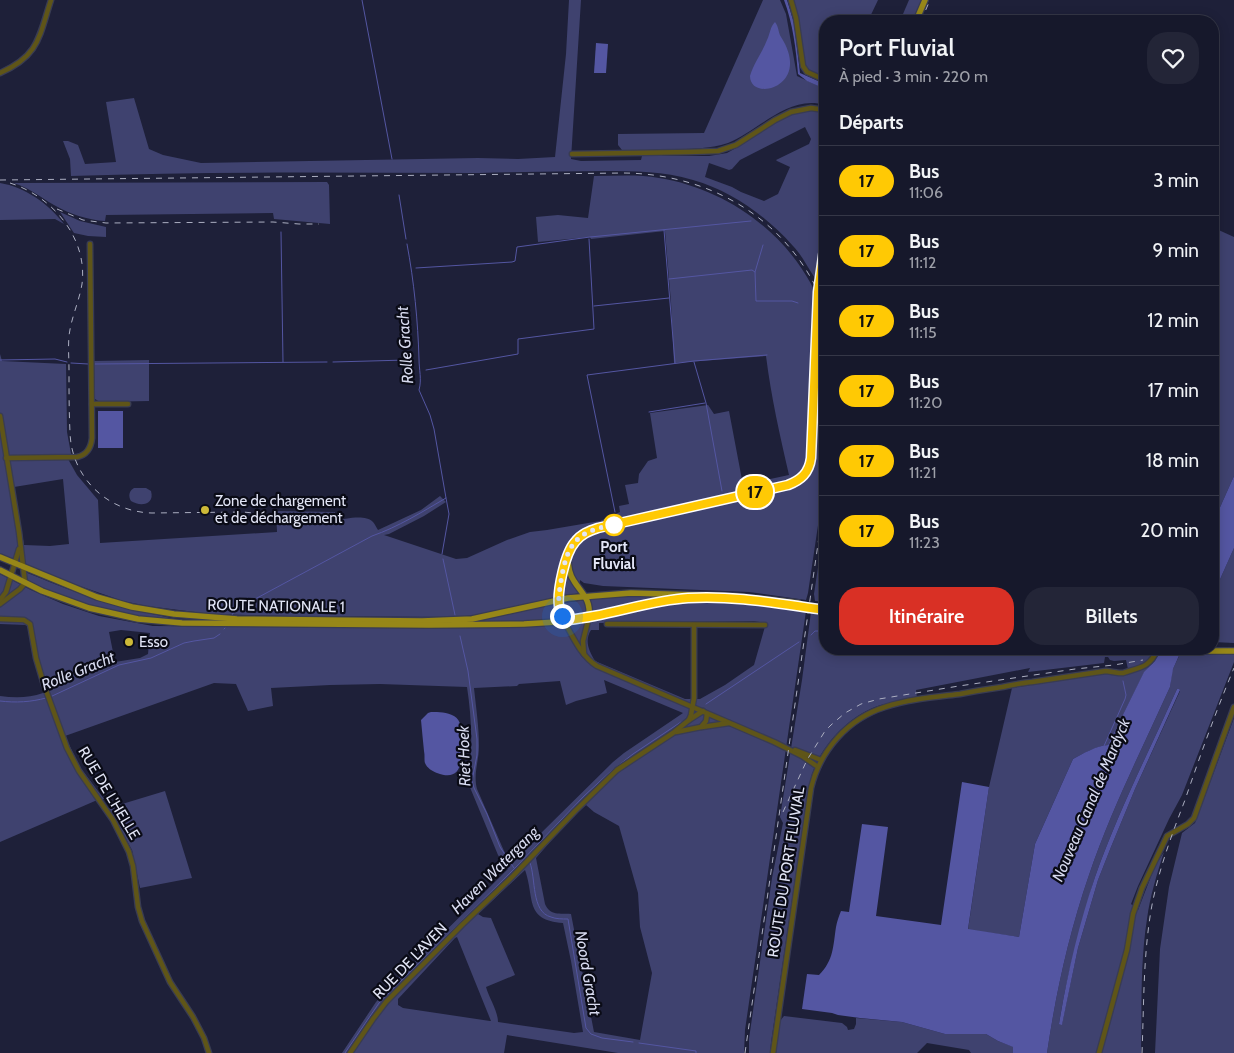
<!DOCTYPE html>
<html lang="fr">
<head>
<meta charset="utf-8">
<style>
	:root { --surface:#16182b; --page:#232537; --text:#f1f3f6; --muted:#9ea0a9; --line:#353747; --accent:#d93025 }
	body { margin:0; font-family:Cabin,sans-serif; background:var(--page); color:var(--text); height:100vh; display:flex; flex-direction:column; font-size:19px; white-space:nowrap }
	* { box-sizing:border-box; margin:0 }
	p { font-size:16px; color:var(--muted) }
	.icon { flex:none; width:28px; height:28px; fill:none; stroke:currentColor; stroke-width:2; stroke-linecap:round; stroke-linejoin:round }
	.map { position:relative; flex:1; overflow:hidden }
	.panel { position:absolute; left:819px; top:15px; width:400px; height:640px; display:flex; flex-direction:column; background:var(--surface); border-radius:20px; box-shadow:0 2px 12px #0003,0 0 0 1px var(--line) }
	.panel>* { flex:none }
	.badge { padding:0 10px; border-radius:16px; font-size:18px; line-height:32px }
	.you { position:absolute; width:25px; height:25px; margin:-12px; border:4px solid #fff; border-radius:50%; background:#1a73e8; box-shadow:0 0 0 8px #1a73e833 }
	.map>.badge { position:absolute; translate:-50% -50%; box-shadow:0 0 0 2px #fff }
	h2 { padding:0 20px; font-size:19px; line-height:45px }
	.round { display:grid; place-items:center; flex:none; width:52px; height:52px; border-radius:20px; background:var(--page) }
	.summary { display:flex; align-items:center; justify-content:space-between; height:85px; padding:0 20px }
	h1 { font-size:24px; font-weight:600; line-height:38px }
	.action { display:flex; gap:10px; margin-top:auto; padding:10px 20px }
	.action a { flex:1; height:58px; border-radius:20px; background:var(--accent); color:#fff; font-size:20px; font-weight:600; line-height:58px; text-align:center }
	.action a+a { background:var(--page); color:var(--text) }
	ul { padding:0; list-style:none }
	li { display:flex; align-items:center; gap:15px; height:70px; padding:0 20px; border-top:1px solid var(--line) }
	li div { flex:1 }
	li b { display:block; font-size:19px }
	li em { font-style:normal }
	li .badge { min-width:55px; font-weight:700; text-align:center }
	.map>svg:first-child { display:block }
	.green { fill:#3f426f; fill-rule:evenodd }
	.water { fill:#5456a2 }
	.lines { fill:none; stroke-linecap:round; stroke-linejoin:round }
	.stream { stroke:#5456a2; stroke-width:1 }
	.canal { stroke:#5456a2; stroke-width:4 }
	.minor-casing { stroke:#393c53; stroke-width:7 }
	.major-casing { stroke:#393c53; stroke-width:8 }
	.minor { stroke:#5f5518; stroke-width:4.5 }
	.major { stroke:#978718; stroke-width:5.5 }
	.rail { stroke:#acafc2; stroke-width:1; stroke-dasharray:6 6; stroke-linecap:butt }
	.major-bridge-casing { stroke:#393c53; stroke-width:8; stroke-linecap:butt }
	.major-bridge { stroke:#978718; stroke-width:5.5 }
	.line-casing { stroke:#fff; stroke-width:11 }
	.line { stroke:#ffc904; stroke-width:8 }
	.walk { stroke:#e2e5f6; stroke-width:5; stroke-dasharray:0 9 }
	.poi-dot { fill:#cdb938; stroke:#0a0b16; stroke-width:2 }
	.stop-dot { fill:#fff; stroke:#ffc904; stroke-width:2.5 }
	.labels { text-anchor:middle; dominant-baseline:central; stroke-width:4.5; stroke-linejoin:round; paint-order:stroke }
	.poi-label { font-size:15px; fill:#e2e5f6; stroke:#0a0b16; text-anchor:start }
	.stop-label { font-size:15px; font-weight:bold; fill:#e2e5f6; stroke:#0a0b16 }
	.street-label { font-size:15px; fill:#e2e5f6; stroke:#0a0b16 }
	.water-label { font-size:16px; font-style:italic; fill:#d7daef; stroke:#0a0b16 }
</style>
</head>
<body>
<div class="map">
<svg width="1234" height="1053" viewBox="0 0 1234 1053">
	<rect width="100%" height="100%" fill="#1e2039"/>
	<g class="green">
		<path d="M 569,0 L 581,0 L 571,159 L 581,161 L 641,160 L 642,156 L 709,156 L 727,153 L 743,144 L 779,120 L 801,111 L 815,110 L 825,112 L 825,297 C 822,288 816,280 811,272 C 806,264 800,253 793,246 C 766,216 732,191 693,180 C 663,171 635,171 605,171 C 563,171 521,172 479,173 C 343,173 207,171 71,176 L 70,159 L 63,141 L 68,141 L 78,145 L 85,164 L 116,162 L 106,102 L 134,98 L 149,149 L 163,155 L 201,163 L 478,158 L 518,159 L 555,157 L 566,54 ZM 805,127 L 811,139 L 809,144 L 776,160 L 777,161 L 790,167 L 778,194 L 764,201 L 741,192 L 732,187 L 705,177 L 709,163 L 729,170 L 732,169 L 740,160 Z"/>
		<path d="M 763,0 L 780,0 L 786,14 L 797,76 L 825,89 L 825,105 C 788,94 759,131 728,143 C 710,149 690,149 672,149 C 655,150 638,150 622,150 L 618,145 L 618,134 L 704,133 Z"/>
		<polygon points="792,0 878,0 868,21 825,21 825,79 809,70 805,66"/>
		<polygon points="909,0 929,0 919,21 900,21"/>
		<path d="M 594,176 C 616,176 638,174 659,178 C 734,190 801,243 825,316 L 825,478 L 808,593 L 806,600 L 749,592 L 603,586 L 584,583 L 580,580 L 579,593 L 479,615 L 451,617 L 289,616 L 211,614 L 147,606 L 123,601 L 71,583 L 0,554 L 0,354 L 2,361 L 66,364 L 67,432 L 72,459 L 68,459 L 77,475 L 98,500 L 100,543 L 277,532 L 276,511 L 335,512 L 335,521 C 345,519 365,514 373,522 C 375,524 376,527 378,530 L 421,510 L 440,496 L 446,502 L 424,516 L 389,534 L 384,535 L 456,559 L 467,558 L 507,540 L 530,532 L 547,530 L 600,521 L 620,512 L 619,506 L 629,504 L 625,485 L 638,483 L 639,474 L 648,461 L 657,458 L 650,413 L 708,405 L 714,414 L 729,411 L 743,485 L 789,475 C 780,436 771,396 766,356 L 674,363 L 671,302 L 665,231 L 591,239 L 590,237 L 538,242 L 536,217 L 558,215 L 588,218 ZM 63,479 L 69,544 L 50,546 L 24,545 L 14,487 Z"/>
		<path d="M 327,182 L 329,185 L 330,224 L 274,219 L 273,213 L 106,215 L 105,221 C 87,220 70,214 54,205 C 40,197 28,187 13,183 Z"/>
		<path d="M 0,183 C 25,187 49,204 64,224 L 55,219 L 0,220 Z"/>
		<polygon points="60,212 80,221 106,227 106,237 88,236 74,233"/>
		<polygon points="1212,227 1234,237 1234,476 1213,523"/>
		<polygon points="149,360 149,401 100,402 95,399 94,361"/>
		<path d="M 134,488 L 146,488 L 151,491 C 155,505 140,507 131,501 C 128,496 129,491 134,488 Z"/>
		<polygon points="825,521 825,602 815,601 814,594"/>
		<polygon points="1234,548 1234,643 1213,642 1213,595"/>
		<path d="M 25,572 C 57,585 89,598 122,607 C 142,613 162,615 182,621 L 143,618 L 106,610 L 76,602 L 26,582 Z"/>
		<path d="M 0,574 L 31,590 L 63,604 L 99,616 L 153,626 L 396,628 L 550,626 C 557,625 565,625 572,624 C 607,618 641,606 677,602 C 720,598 764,605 806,611 L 745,1030 L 744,1053 L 618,1053 L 507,1035 L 504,1053 L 342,1053 L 376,1002 L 395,981 L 508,869 L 498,855 L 469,785 C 467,771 470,763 471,750 C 472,729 470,707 467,687 L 380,684 L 330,685 L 271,688 L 273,706 L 248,711 L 236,684 L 214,683 L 65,736 L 79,766 L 104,799 L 95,801 L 0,842 L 0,696 C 15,698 29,698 43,693 L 27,625 L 0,624 ZM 754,621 L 766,623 L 754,665 L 725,685 L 700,699 L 685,699 L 595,661 C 589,651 584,641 591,630 L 599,630 L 599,623 ZM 121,630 L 150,633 L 148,654 L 140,658 L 115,662 L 109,632 ZM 604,680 L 683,713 L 624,753 L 613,762 L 538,836 L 512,864 L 504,851 L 477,789 C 473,774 479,761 479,746 C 479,727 476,707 474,688 L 517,686 L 519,684 L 560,681 L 566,705 L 576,701 L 607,693 ZM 586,805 L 594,812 L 619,826 L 638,893 L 640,927 L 652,973 L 640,1040 L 594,1032 L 571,914 C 560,913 550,916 545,904 L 536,858 L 567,822 ZM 525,870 C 535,898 524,920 563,923 L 571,961 L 583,1032 L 574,1033 L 498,1022 C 498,1011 489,998 486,987 L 515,975 L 491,918 L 483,917 L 478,914 ZM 457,937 L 491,1021 L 490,1021 L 403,1008 L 398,1005 L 398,999 L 455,938 Z"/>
		<path d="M 637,594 L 668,596 L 668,598 C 623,607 579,617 533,621 C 515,622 497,623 479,620 L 554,604 Z"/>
		<path d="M 811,612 L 825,613 L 825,649 L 1102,649 L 1159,653 L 1155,661 L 1144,673 L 1108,745 C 1099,745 1082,754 1073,759 L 1035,844 L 1019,937 L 968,930 L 989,787 L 1012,688 L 1106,673 L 1119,676 L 1129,674 L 1126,660 L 1114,661 L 1110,660 L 1108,657 L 1105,657 L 1104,663 L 1028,672 L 1030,668 L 916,690 L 917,698 C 903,701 888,702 875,707 C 847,718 822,745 812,774 C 810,781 809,789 807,796 L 771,1043 L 770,1053 L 749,1053 L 749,1039 L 772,878 L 783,823 L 780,817 L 802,680 Z"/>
		<path d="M 1186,653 L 1234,654 L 1234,662 L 1182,795 L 1169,819 L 1138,886 L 1131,904 L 1138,910 L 1155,866 L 1164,852 C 1157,874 1150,896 1147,919 C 1140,963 1142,1009 1141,1053 L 1047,1053 C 1056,992 1069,933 1089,875 C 1111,810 1142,749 1170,687 L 1172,671 L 1180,654 ZM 1177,689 L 1179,689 L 1180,691 L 1135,789 L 1111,847 L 1098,880 L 1078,948 L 1062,1024 L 1059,1024 C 1065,986 1074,950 1085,913 C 1088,901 1091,889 1095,877 C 1118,812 1149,751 1177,689 Z"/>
		<polygon points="1234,718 1234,1053 1155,1053 1160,949 1169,887 1182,833 1195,823"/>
		<polygon points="165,791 192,878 140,888 132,850 109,808"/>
		<polygon points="784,1016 842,1023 847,1027 848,1030 854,1029 856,1024 856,1018 902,1022 945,1034 986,1034 998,1041 1014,1047 1013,1053 971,1053 969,1050 927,1043 917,1053 776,1053 780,1021"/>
	</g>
	<g class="water">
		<path d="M 784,0 L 787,0 L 794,23 L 800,73 L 825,84 L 825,89 L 807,81 L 798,74 C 796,49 793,24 784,0 Z"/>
		<path d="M 775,22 C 779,27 778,32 781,37 C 813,87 750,103 750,76 C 754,63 762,53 767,40 C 770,34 770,27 775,22 Z"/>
		<polygon points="596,43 608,44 606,73 594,73"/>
		<rect x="98" y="411" width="25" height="37"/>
		<polygon points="1234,476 1234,548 1213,595 1213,523"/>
		<path d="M 1160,649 L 1182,649 L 1173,669 L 1170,687 C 1142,749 1111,810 1089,875 C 1069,933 1056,992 1047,1053 L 1013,1053 L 1013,1047 L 998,1041 L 986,1034 L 945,1034 L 902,1022 L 860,1018 L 838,1015 L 832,1013 L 802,1009 L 807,974 L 819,975 C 834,960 833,946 836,927 C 837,921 839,916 841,911 L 849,912 L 862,824 L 888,827 L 876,916 L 941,925 L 962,782 L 989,787 L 968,929 L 1019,937 L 1035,844 L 1073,759 C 1082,754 1098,745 1108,745 L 1144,672 L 1155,661 Z"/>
		<path d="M 1177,689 L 1179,689 L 1180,690 L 1135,789 L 1111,847 L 1098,880 L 1078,948 L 1062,1025 L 1059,1024 C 1067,975 1079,924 1095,877 C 1118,812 1149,751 1177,689 Z"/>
		<path d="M 431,712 C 439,712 447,712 454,716 C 464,722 462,738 462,748 C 462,767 458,781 437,773 C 432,771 427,768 425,763 C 424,760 425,755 424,751 C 423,741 422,731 421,720 L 428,713 Z"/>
	</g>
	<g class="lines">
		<g class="stream">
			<polyline points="362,0 392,159"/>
			<polyline points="399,195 406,239"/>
			<polyline points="664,230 675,363"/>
			<polyline points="281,232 283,362"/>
			<polyline points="763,245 755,272 756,301 792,301 798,303"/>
			<polyline points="416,268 512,262 515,261 517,247 590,237 751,221"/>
			<polyline points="669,279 752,270 755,272"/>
			<polyline points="594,306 669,298"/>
			<polyline points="0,360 55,359 67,362"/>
			<polyline points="333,362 407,360"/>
			<polyline points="694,362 706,403 722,491"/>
			<polyline points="71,363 88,364"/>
			<polyline points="95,364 327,362"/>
			<polyline points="426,370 518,354 518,339 594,329 589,239"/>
			<polyline points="649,412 705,403"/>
			<polyline points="615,512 587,375 694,361 767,355"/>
			<polyline points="442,554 449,514 446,498"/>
			<polyline points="443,559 455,615"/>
			<path d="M 232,615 L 235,610 L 244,605 L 372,536 C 398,527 422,512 446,498 L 434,429 L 430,415 L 419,390 C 422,379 419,370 419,359 C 418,322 414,281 407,244"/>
			<polyline points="224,629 225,628"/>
			<polyline points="811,635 815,631 825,631"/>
			<polyline points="460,636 468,671 477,739 477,755 472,781 474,788 487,814 500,847 514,868"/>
			<polyline points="50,697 119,665 151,658 184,643 194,641 214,638 220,634"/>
			<path d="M 0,701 C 16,703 31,702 46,698"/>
			<polyline points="706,704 799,642"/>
			<polyline points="1104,746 1125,699 1126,695 1123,681"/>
			<path d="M 530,863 C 536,878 531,912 551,917 C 556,919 562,919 568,919 L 586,1028 L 591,1034 L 602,1038 L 633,1042"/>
			<polyline points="639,1043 696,1051 696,1053"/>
			<polyline points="345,1053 379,1003 517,866 584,796 610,772 633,754 681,722"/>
		</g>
		<g class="canal">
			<polyline points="825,129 821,136 825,143"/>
			<polyline points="823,182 822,179 825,170"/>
		</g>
		<g class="minor-casing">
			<g id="minor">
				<polyline points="791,0 796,18 803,66 807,72 825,80"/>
				<path d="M 0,73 C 39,56 39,37 51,0"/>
				<polyline points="572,154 689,152 718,151 736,145 775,120 791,112 811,108 825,110"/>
				<polyline points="92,404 128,404"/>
				<polyline points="0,416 19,532 25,583 20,589 0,604"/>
				<path d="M 6,458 L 77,457 C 87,455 91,448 92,438 L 90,244"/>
				<polyline points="0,600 6,592 19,549"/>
				<polyline points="0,619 24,620 30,624 36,658 44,685 67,748 79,771 113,820 129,852 133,866 138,907 142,921 170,982 193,1017 204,1038 209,1053"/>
				<path d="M 564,621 C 573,637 581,656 597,666 L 774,742 L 802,756 L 818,767"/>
				<polyline points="607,624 765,625"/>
				<polyline points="584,654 583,641 589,617"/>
				<polyline points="689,720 703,711"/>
				<polyline points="702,727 729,723"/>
				<polyline points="676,732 701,727 706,721 707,714"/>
				<polyline points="795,750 821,760"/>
				<polyline points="350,1053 373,1019 386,1002 462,925 513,876 575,811 617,770 673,733 689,720 691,715 694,698 694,625"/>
				<path d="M 773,1053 L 811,788 C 820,751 847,719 885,707 C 909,699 935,697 960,694 C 974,691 988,689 1002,687 C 1012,685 1021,683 1032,682 L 1106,671 L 1119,673 L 1123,673 C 1141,667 1149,668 1158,649"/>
				<polyline points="1099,1053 1127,950 1133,914 1142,888 1167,836 1188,824 1194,818 1234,707"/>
			</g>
		</g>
		<g class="major-casing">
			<g id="major">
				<polyline points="916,21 925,0"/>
				<polyline points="0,557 97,597 132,607 174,614 237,619 422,621 472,619 568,598 631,593 733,596 798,603"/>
				<path d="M 568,557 C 568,565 569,574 574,581 C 582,594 591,599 589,617"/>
				<polyline points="0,570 42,591 89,608 138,619 182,623 429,625 524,624 557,622 583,618 657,601 696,598"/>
				<path d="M 564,621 C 562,616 559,611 559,606 C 557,592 564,556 572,544 C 578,537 586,532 595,529 L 788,485 C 802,480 809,473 811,459 L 818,292 L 825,242"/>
				<polyline points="1138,649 1154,650"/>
				<polyline points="1195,651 1234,651"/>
			</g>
		</g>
		<use href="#minor" class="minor"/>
		<use href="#major" class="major"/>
		<g class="rail">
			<polyline points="921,21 930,0"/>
			<path d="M 0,180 L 624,173 C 714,174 793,223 825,308"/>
			<path d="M 10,183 C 52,196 88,238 82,284 C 79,302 71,318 69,336 C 68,347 69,359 69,370 C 69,391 69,411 70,432 C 71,477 107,512 152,513 L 243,512 L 274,515"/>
			<polyline points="57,209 83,220 106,223 273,222 299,224 319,224"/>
			<polyline points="267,515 332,514"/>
			<polyline points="783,812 807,760 825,731 831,725 845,713 861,704 879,699 959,686 1075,669 1114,665 1143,660"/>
			<polyline points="745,1053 825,495"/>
			<path d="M 1142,1053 C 1144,1004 1143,954 1152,905 C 1159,869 1172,834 1185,800 C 1200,756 1216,711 1234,668"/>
		</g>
		<g class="major-bridge-casing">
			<g id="major-bridge">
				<polyline points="798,606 821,609"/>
				<polyline points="1154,650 1195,651"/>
			</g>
		</g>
		<use href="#major-bridge" class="major-bridge"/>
	</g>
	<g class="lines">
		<g class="line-casing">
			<path id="line" d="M 825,242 L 818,292 L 811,458 C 809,473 801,480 788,485 L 598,528 C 589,531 581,534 575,542 C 565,553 557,591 559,606 C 559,611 562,616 564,621 C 574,619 584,618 594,616 C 626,610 656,600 688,598 C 734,595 780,604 825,610"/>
		</g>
		<use href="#line" class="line"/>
		<path class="walk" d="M 562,616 C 557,604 559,594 561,581 C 567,544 576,531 614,525"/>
	</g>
	<g class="poi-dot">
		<circle cx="205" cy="510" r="5"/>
		<circle cx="129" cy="642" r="5"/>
	</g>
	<circle class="stop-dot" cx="614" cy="525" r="10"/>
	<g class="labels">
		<g class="poi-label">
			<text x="215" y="501">Zone de chargement<tspan x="215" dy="17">et de déchargement</tspan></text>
			<text x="139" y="642">Esso</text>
		</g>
		<g class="stop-label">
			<text x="614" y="547">Port<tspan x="614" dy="17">Fluvial</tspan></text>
		</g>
		<g class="street-label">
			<text transform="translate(276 606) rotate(1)">ROUTE NATIONALE 1</text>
			<text transform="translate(109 793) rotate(59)">RUE DE L'HELLE</text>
			<text transform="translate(786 872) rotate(-81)">ROUTE DU PORT FLUVIAL</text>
			<text transform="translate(410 961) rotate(-46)">RUE DE L'AVEN</text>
		</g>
		<g class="water-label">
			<text transform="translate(405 345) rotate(-94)">Rolle Gracht</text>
			<text transform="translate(78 671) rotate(-22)">Rolle Gracht</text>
			<text transform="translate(464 756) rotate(-92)">Riet Hoek</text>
			<text transform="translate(1091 800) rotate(-67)">Nouveau Canal de Mardyck</text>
			<text transform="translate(495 870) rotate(-45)">Haven Watergang</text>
			<text transform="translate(588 973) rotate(80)">Noord Gracht</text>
		</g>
	</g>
</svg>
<div class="you" style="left:562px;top:616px"></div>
<b class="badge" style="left:755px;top:492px;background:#ffc904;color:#111">17</b>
<section class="panel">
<div class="summary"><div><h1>Port Fluvial</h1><p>À pied · 3 min · 220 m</p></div><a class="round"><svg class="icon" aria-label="heart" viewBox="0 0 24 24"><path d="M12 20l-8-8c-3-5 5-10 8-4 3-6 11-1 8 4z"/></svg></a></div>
<h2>Départs</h2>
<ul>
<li><span class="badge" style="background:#ffc904;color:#111">17</span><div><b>Bus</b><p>11:06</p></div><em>3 min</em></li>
<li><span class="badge" style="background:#ffc904;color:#111">17</span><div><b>Bus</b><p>11:12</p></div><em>9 min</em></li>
<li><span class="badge" style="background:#ffc904;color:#111">17</span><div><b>Bus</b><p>11:15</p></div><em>12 min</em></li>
<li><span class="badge" style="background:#ffc904;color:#111">17</span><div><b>Bus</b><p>11:20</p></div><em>17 min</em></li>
<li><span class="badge" style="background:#ffc904;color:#111">17</span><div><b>Bus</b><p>11:21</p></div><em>18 min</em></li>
<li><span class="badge" style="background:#ffc904;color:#111">17</span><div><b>Bus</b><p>11:23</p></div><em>20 min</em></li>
</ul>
<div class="action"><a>Itinéraire</a><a>Billets</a></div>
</section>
</div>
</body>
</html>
